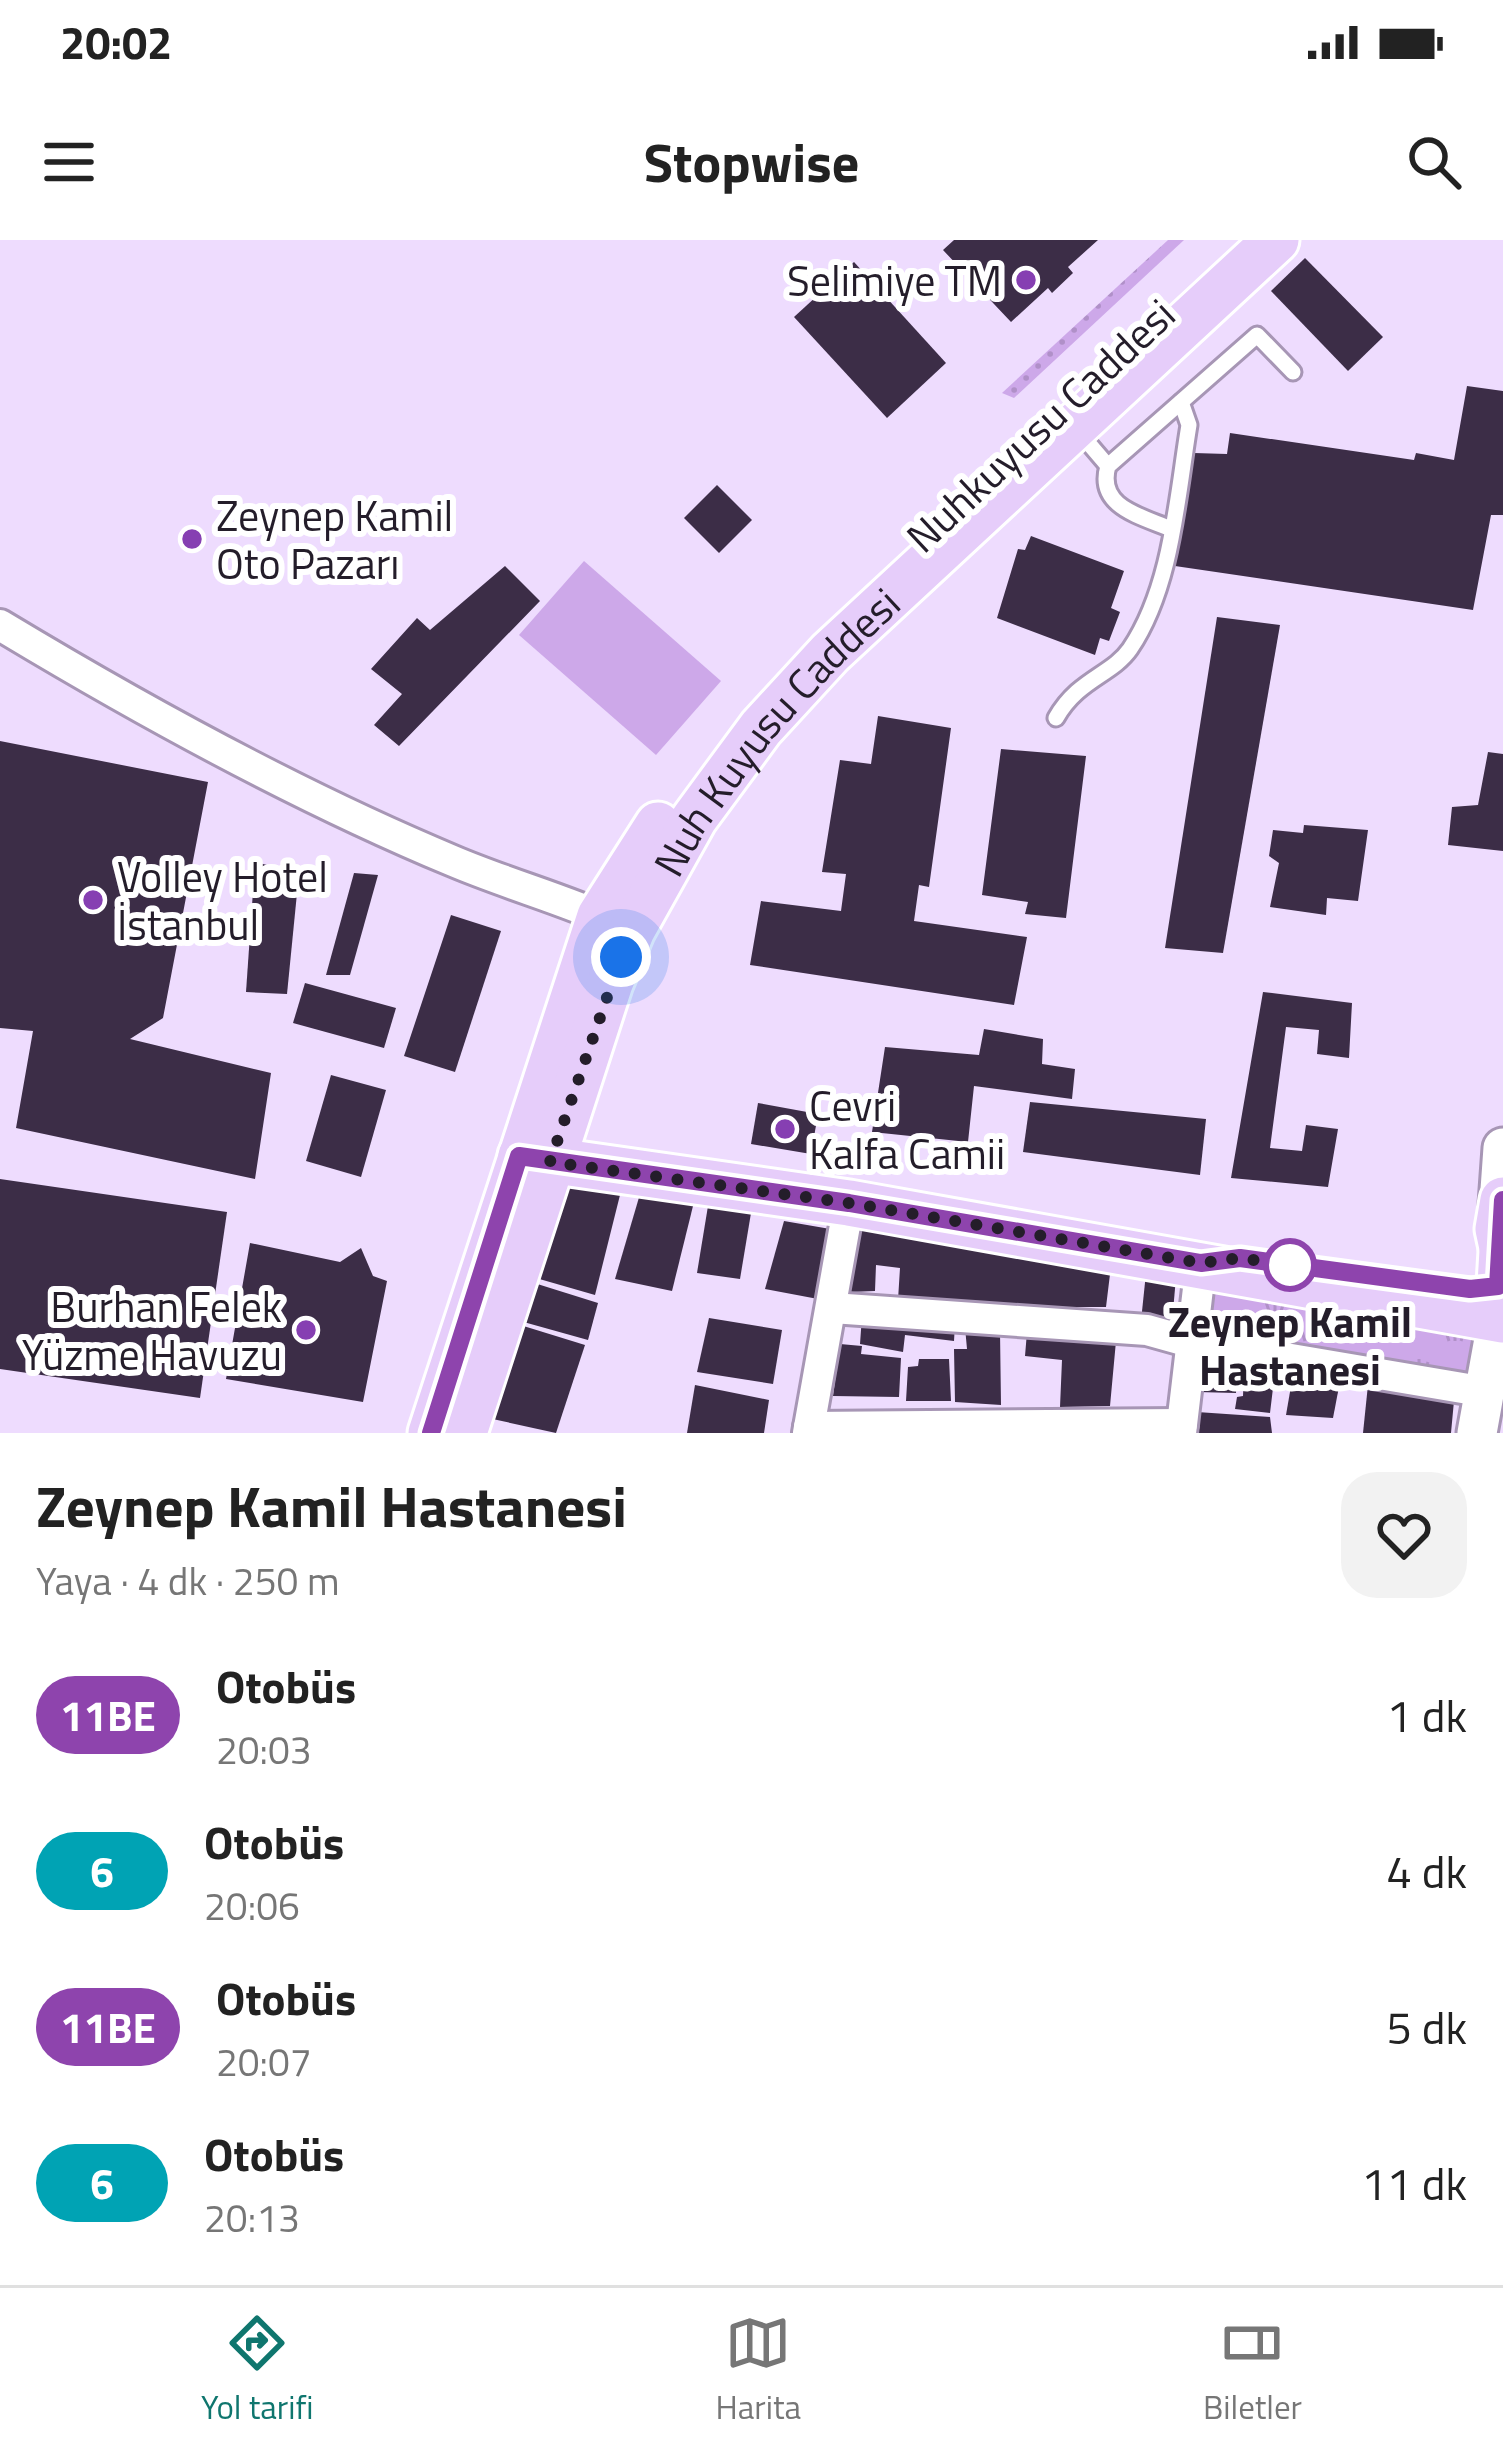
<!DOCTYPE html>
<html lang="tr">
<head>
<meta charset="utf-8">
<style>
	:root { --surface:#fff; --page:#f2f2f2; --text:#222; --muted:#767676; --line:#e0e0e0; --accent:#0f766e }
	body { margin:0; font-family:"Titillium Web",sans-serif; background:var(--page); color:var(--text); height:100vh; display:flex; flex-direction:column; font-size:45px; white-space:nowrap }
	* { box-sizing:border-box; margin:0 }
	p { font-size:39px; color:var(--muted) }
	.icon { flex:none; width:66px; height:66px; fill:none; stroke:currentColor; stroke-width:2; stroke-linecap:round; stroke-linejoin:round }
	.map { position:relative; height:1193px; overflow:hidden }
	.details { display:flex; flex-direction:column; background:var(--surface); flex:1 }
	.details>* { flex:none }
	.badge { padding:0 24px; border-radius:39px; font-size:42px; line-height:78px }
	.you { position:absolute; width:60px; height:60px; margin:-30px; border:9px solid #fff; border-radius:50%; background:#1a73e8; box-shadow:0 0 0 18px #1a73e833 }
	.map>.badge { position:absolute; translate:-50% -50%; box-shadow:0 0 0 6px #fff }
	.round { display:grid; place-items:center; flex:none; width:126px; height:126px; border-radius:36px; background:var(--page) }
	.head { display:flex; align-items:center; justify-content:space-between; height:204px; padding:0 36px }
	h1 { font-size:57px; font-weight:700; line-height:90px }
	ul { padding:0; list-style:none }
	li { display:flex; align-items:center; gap:36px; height:156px; padding:0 36px }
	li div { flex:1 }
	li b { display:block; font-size:45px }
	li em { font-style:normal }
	li .badge { min-width:132px; font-weight:700; text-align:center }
	.status { display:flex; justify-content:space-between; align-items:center; height:84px; padding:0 60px; background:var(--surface); direction:ltr }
	.status svg { height:33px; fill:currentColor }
	header { display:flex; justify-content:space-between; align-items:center; height:156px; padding:0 36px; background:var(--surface); font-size:54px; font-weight:700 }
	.dock { display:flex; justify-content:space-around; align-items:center; height:168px; border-top:3px solid var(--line); background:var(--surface); font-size:33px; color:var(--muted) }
	.dock a { display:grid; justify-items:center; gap:6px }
	.dock .active { color:var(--accent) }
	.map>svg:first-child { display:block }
	.grass { fill:url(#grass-dots) }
	.park { fill:url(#park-tufts) }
	.garden { fill:#cda8e9 }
	.building { fill:#3c2d47 }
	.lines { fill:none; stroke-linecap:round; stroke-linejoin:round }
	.lane-casing { stroke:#a796b5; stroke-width:21 }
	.street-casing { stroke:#a796b5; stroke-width:36 }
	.secondary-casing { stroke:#a796b5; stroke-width:45 }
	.primary-casing { stroke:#fff; stroke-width:51 }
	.lane { stroke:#fff; stroke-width:15 }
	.street { stroke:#fff; stroke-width:30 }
	.secondary { stroke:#fff; stroke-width:39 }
	.primary { stroke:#e6cdfa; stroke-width:45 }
	.line-casing { stroke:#fff; stroke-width:27 }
	.line { stroke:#8e44ad; stroke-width:18 }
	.walk { stroke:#241d2a; stroke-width:12; stroke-dasharray:0 21.6 }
	.poi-dot { fill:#863fb2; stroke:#fff; stroke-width:4.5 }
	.stop-dot { fill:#fff; stroke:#8e44ad; stroke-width:6 }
	.labels { text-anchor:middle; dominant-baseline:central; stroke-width:12; stroke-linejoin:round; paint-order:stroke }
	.poi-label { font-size:42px; fill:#241d2a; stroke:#fff; text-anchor:start }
	.street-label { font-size:42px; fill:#241d2a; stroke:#fff }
	.stop-label { font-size:42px; font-weight:bold; fill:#241d2a; stroke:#fff }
</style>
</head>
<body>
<div class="status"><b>20:02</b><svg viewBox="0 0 49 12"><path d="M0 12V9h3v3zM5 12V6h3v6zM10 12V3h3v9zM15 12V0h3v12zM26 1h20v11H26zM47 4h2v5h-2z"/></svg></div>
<header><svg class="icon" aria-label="menu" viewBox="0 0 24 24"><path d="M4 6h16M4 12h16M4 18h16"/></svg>Stopwise<svg class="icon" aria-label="search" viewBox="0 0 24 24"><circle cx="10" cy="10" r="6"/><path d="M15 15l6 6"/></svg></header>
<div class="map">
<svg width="1503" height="1193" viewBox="0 0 1503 1193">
	<defs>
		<pattern id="grass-dots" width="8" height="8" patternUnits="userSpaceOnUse" patternTransform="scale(3)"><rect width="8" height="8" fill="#cda8e9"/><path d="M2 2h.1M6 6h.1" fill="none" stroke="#b090c8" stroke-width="1.8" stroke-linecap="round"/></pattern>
		<pattern id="park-tufts" width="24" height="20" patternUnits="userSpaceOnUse" patternTransform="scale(3)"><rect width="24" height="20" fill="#cda8e9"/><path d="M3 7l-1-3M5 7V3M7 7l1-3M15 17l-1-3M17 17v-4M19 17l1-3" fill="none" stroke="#b090c8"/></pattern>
	</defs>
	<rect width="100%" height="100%" fill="#eedcfe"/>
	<polygon class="grass" points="1168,0 1184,0 1014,158 1002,153"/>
	<polygon class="park" points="1215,1043 1478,1084 1473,1142 1208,1099"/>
	<polygon class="garden" points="584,321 721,441 656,515 519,395"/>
	<g class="building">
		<polygon points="954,0 1098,0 1068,27 1073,33 1052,53 1048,48 1011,82 943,10"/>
		<polygon points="1305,18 1383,97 1348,131 1271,51"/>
		<polygon points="854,22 946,123 887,178 794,77"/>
		<polygon points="1467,146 1503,151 1503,275 1491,275 1473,370 1175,326 1194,213 1227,214 1230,193 1414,220 1416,213 1454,220"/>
		<polygon points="717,245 752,280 719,313 684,278"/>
		<polygon points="1031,296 1124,331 1111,368 1120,372 1109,401 1100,398 1095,415 997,378 1018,309 1025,310"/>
		<polygon points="505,326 540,361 399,506 374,485 402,454 371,429 417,378 430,390"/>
		<polygon points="1217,377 1280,385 1223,713 1165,708"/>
		<polygon points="878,476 951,488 929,647 919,645 914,681 1027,697 1014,765 750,725 761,661 841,671 846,634 822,632 840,520 871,524"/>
		<polygon points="0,501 208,542 163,778 130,799 271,833 255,939 16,888 33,791 0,788"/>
		<polygon points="1001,509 1086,516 1066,678 1025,674 1028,662 982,655"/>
		<polygon points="1488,512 1503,514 1503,611 1448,605 1452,567 1478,565"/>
		<polygon points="1304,585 1368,590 1358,661 1327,658 1326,675 1270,667 1279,623 1269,616 1273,590 1303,593"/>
		<polygon points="255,622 299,633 287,754 246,752"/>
		<polygon points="354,633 378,635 350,735 326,735"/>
		<polygon points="451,675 501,691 455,832 404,816"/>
		<polygon points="305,743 396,768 384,808 293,783"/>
		<polygon points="1263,752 1352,763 1349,818 1317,814 1319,790 1286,787 1270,908 1302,911 1306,885 1338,889 1328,947 1231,938"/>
		<polygon points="984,789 1043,799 1042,824 1075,829 1072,859 974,846 968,902 872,892 885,807 979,815"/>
		<polygon points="331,835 386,850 361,937 306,921"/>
		<polygon points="1030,862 1206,879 1200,935 1023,912"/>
		<polygon points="758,863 818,874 811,914 751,904"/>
		<polygon points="0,939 227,972 200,1158 0,1129"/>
		<polygon points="558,946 620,955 595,1055 529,1036"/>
		<polygon points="640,954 694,962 672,1051 615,1039"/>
		<polygon points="708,966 751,973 740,1039 697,1033"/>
		<polygon points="784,981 836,990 818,1059 765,1049"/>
		<polygon points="858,988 1111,1026 1106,1067 1077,1067 1076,1073 898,1060 900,1028 876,1025 875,1051 850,1052"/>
		<polygon points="250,1003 340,1022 361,1008 373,1036 387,1041 363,1162 226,1139"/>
		<polygon points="1146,1033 1176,1037 1172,1083 1141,1081"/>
		<polygon points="531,1042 598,1063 588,1100 520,1081"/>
		<polygon points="862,1076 955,1084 954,1101 905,1095 903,1112 860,1104"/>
		<polygon points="709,1078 782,1090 773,1144 697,1132"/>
		<polygon points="517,1084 585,1105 556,1193 488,1178"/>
		<polygon points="965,1087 1000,1091 1001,1165 955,1162 954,1109 967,1109"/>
		<polygon points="1027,1092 1116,1101 1110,1166 1060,1167 1062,1120 1025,1116"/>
		<polygon points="840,1104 862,1106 861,1114 901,1118 899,1157 833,1156"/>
		<polygon points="919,1119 949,1119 951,1161 906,1161 908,1127 918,1126"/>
		<polygon points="1200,1122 1276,1123 1270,1173 1235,1169 1237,1157 1243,1156 1244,1130 1237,1130 1236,1153 1197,1152"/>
		<polygon points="1295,1123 1342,1131 1333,1178 1286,1175"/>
		<polygon points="1369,1135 1455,1150 1451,1193 1363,1193"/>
		<polygon points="695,1145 769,1160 764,1193 687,1193"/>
		<polygon points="1197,1172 1270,1177 1272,1193 1194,1193"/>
	</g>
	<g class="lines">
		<g class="lane-casing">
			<g id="lane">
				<polyline points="1079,192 1108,226"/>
				<path d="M 1171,289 C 1141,276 1096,267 1108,226 L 1257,95 L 1293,132"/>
				<path d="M 1056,478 C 1078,439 1112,435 1130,409 C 1172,347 1177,257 1189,185 L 1181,162"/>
			</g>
		</g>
		<g class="street-casing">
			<g id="street">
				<path d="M 0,385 C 146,473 297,556 453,621 C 507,644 563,659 616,683"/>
				<polyline points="832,1068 1147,1090 1190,1102 1486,1152"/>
				<polyline points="809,1187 1182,1184"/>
				<polyline points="808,1193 849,963"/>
				<polyline points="1181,1193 1201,1023"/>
			</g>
		</g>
		<g class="secondary-casing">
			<g id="secondary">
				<polyline points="1498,978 1503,908"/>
				<polyline points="1477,1193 1498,1077"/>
			</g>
		</g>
		<g class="primary-casing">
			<g id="primary">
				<polyline points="521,916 849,963 1503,1080"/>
				<polyline points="1503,960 1498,989 1503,1012"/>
				<polyline points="1498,1077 1502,1011"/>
				<polyline points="431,1193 600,676 658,585"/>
				<path id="s1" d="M 464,1193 L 610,743 L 632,690 L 694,579 L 761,488 L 830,413 L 1276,0"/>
			</g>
		</g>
		<use href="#lane" class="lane"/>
		<use href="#street" class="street"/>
		<use href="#secondary" class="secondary"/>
		<use href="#primary" class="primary"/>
	</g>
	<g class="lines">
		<g class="line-casing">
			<polyline id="line" points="431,1193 519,916 849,963 1201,1023 1240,1018 1470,1049 1498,1046 1503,960"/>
		</g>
		<use href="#line" class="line"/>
		<polyline class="walk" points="621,717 550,922 849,963 1201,1023 1240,1018 1290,1025"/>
	</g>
	<g class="poi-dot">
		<circle cx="1026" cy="40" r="12"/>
		<circle cx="192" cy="299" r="12"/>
		<circle cx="93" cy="660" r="12"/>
		<circle cx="785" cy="889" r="12"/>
		<circle cx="306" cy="1090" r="12"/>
	</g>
	<circle class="stop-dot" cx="1290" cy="1025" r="24"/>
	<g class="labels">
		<g class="poi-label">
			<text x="1002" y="40" text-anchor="end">Selimiye TM</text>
			<text x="216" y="275">Zeynep Kamil<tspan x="216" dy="48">Oto Pazarı</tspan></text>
			<text x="117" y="636">Volley Hotel<tspan x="117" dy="48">İstanbul</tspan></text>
			<text x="809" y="865">Cevri<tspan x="809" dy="48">Kalfa Camii</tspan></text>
			<text x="282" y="1066" text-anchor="end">Burhan Felek<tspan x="282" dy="48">Yüzme Havuzu</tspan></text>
		</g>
		<g class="street-label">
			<text transform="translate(1040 185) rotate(-43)">Nuhkuyusu Caddesi</text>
			<text stroke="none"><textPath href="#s1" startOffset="777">Nuh Kuyusu Caddesi</textPath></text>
		</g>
		<g class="stop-label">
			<text x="1290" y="1081">Zeynep Kamil<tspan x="1290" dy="48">Hastanesi</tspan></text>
		</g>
	</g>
</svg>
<div class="you" style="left:621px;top:717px"></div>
</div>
<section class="details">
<div class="head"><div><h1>Zeynep Kamil Hastanesi</h1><p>Yaya · 4 dk · 250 m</p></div><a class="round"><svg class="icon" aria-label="heart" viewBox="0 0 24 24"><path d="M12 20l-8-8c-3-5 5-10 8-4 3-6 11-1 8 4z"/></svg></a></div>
<ul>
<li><span class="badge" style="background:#8e44ad;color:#fff">11BE</span><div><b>Otobüs</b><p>20:03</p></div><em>1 dk</em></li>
<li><span class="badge" style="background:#00a3b4;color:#fff">6</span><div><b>Otobüs</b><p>20:06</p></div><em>4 dk</em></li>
<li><span class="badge" style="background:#8e44ad;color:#fff">11BE</span><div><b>Otobüs</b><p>20:07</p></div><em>5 dk</em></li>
<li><span class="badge" style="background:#00a3b4;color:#fff">6</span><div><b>Otobüs</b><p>20:13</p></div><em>11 dk</em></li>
</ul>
</section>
<nav class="dock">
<a class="active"><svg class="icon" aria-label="directions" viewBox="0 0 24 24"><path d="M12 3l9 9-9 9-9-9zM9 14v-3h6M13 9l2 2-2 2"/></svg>Yol tarifi</a>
<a><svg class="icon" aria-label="map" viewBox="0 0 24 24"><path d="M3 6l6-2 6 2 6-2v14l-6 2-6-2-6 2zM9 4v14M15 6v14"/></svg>Harita</a>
<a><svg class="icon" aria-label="tickets" viewBox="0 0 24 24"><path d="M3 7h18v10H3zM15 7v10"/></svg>Biletler</a>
</nav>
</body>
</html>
